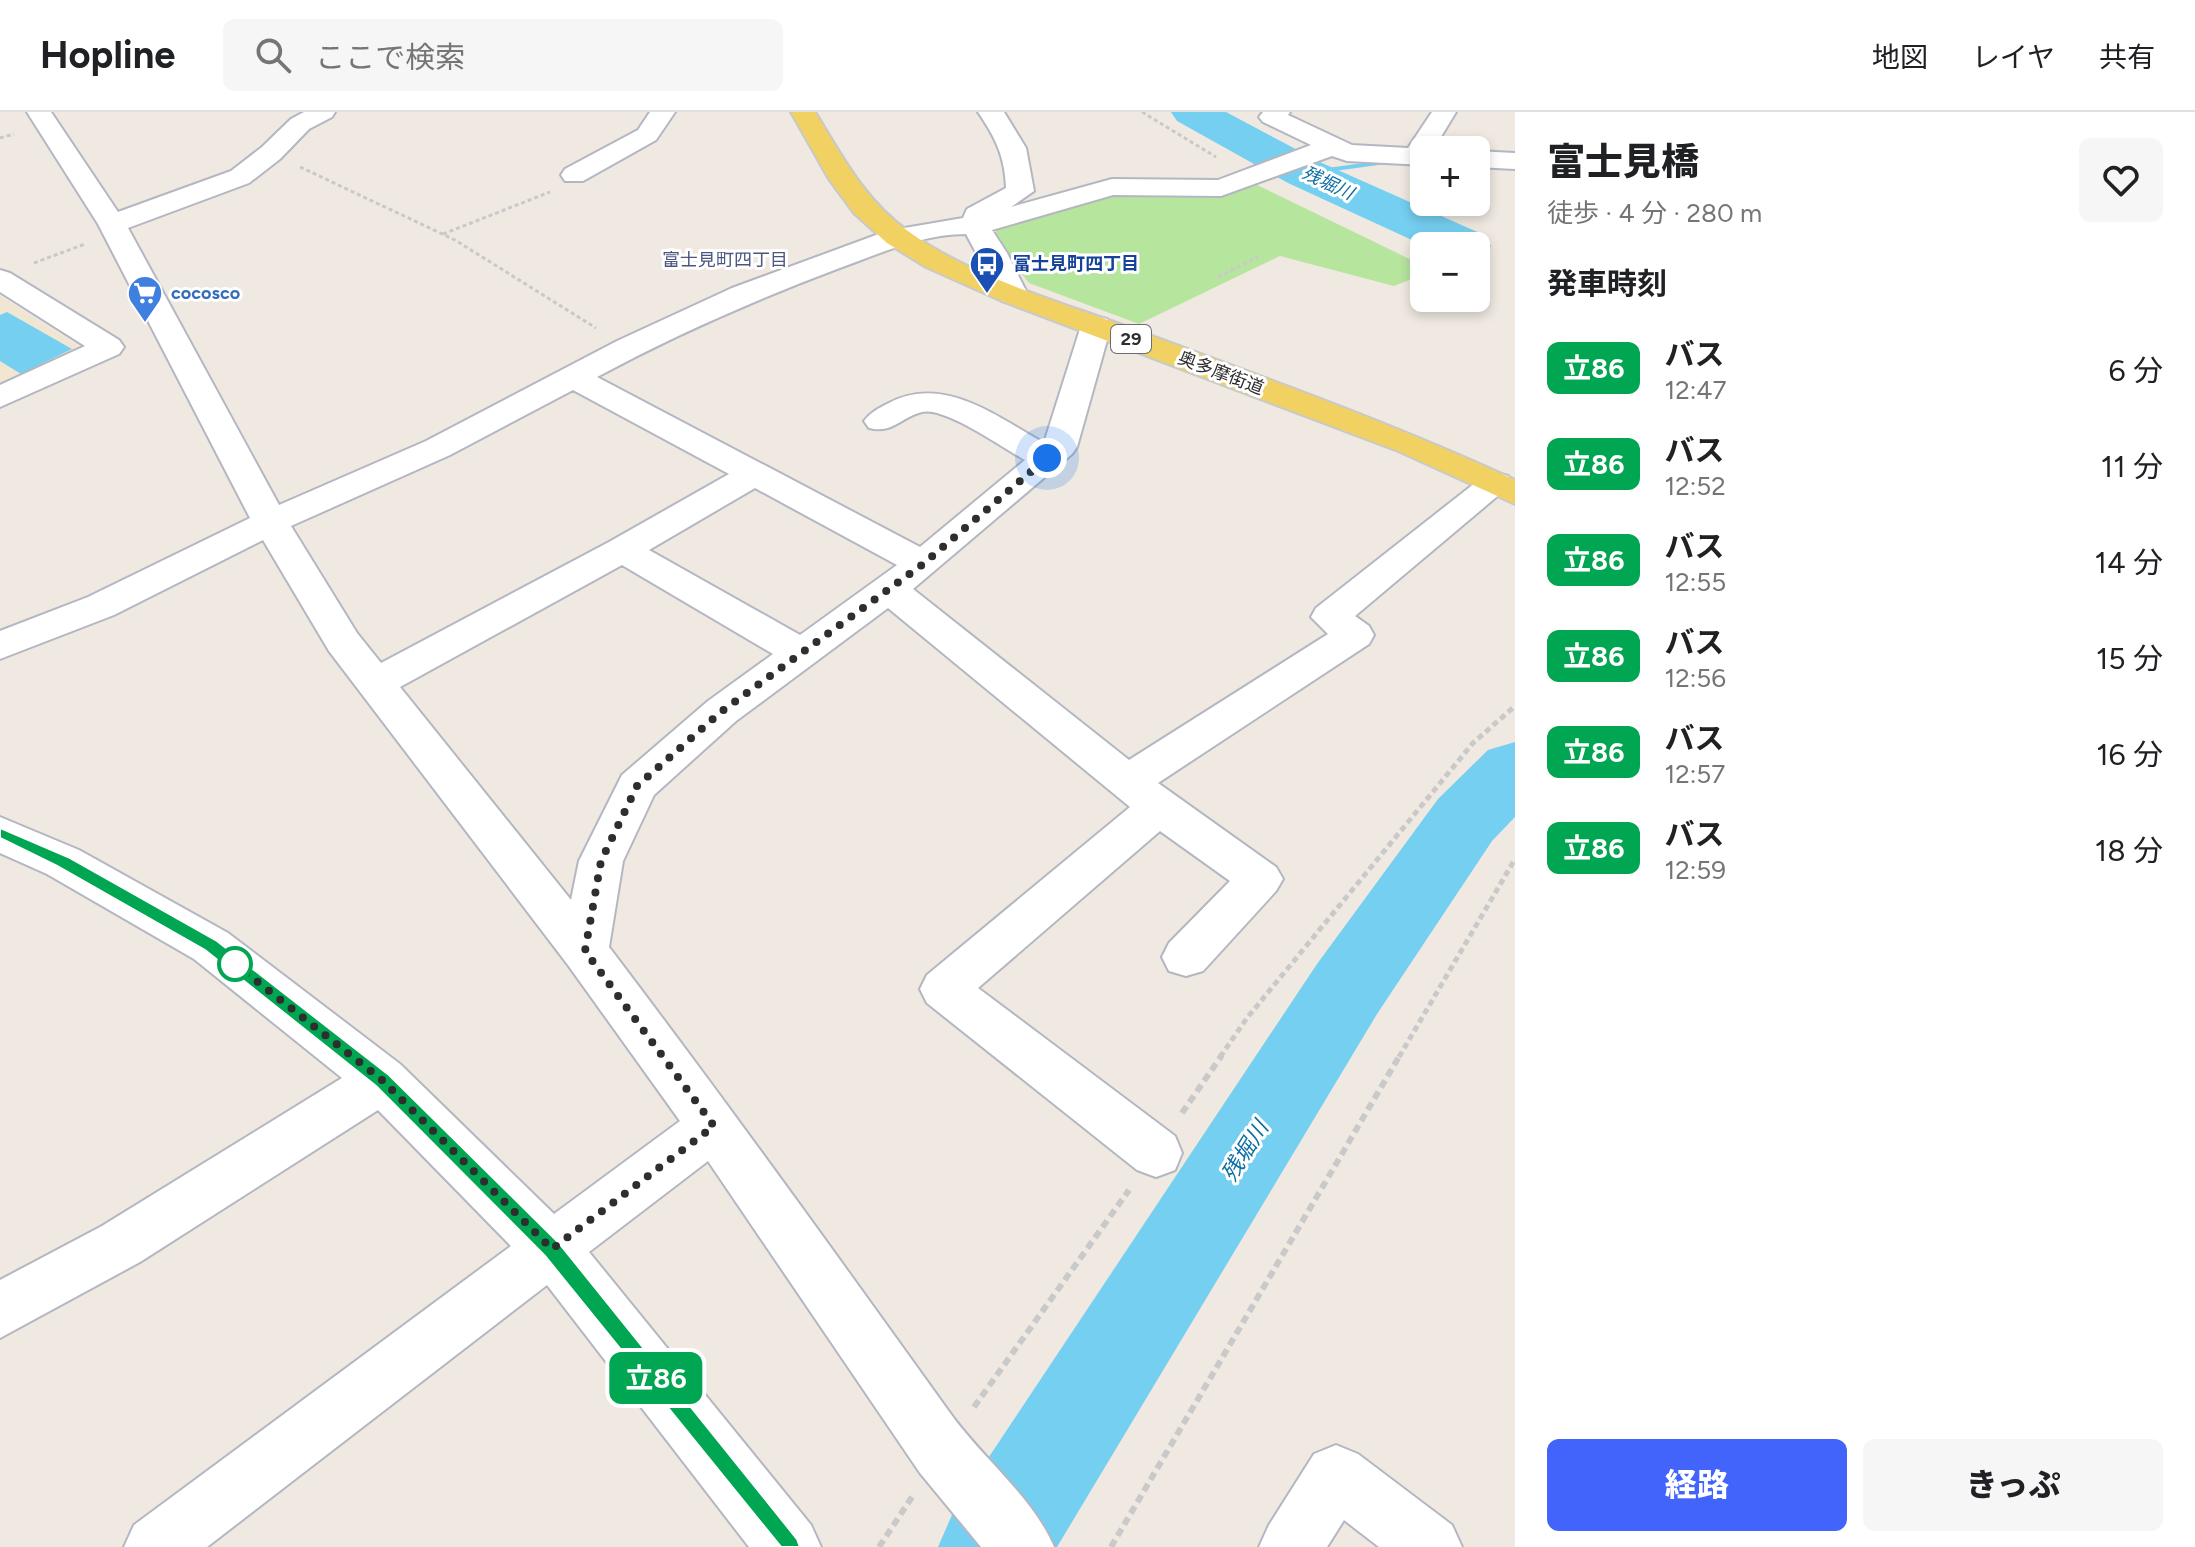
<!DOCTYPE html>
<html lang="ja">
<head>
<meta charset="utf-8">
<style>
	:root { --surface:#fff; --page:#f6f6f6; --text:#202124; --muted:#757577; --line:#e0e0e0; --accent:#4264fb }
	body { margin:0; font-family:Figtree,"Noto Sans JP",sans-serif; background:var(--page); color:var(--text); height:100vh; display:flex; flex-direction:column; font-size:30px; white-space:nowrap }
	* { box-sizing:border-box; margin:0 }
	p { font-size:26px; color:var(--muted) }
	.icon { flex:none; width:44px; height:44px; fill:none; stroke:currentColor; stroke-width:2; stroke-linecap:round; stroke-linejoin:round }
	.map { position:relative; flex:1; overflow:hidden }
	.drawer { display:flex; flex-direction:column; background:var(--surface); width:680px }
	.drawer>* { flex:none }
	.badge { padding:0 16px; border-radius:12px; font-size:28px; line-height:52px }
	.fabs { position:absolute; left:1410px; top:24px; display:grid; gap:16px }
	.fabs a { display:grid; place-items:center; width:80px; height:80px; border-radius:12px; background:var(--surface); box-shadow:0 4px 12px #0003; font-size:40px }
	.you { position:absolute; width:40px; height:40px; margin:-20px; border:6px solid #fff; border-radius:50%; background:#1a73e8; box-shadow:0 0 0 12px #1a73e833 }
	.map>.badge { position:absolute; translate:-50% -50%; box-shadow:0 0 0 4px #fff }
	h2 { padding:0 32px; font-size:30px; line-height:72px }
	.round { display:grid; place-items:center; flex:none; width:84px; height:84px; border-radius:12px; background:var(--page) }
	.summary { display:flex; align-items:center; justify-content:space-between; height:136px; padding:0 32px }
	h1 { font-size:38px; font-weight:800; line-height:60px }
	.primary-button { display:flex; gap:16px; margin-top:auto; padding:16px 32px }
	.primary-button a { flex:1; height:92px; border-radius:12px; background:var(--accent); color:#fff; font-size:32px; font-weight:800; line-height:92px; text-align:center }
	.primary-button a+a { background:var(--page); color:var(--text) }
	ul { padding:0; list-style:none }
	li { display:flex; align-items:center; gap:24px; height:96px; padding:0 32px }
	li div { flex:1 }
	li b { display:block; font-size:30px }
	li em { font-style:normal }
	li .badge { min-width:88px; font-weight:700; text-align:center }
	header { display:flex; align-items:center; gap:48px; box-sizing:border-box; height:112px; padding:0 40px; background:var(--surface); border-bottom:2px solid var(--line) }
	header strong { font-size:38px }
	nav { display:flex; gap:44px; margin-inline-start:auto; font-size:28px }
	.search { width:560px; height:72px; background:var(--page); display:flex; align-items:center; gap:20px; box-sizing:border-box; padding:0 28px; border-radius:12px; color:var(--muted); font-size:30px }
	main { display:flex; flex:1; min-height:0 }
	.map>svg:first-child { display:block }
	.education { fill:#f0e6d1 }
	.green { fill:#b6e59e }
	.water { fill:#75cff0 }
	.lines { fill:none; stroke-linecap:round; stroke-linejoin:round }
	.stream { fill:#75cff0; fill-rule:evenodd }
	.river { fill:#75cff0; fill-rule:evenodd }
	.minor-casing { stroke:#b4b7c1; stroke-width:4 }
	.major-casing { stroke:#c9c9c9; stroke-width:4 }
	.path-far2 { stroke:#c9c9c9; stroke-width:3; stroke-dasharray:4 3; stroke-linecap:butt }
	.path-far1 { stroke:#c9c9c9; stroke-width:5; stroke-dasharray:6 4; stroke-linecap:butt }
	.path { stroke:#c9c9c9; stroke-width:6; stroke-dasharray:8 5; stroke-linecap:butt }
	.minor { fill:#fff; fill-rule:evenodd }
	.major { fill:#f2d163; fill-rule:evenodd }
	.line { fill:#00a651; stroke:#fff; stroke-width:2 }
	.walk { stroke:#2e2e2e; stroke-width:8; stroke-dasharray:0 14.4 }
	.stop-dot { fill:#fff; stroke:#00a651; stroke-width:4 }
	.labels { text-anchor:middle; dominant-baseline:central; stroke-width:6; stroke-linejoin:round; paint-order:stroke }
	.far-water-label { font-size:18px; font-style:italic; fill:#0d6fa3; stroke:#fff }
	.far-neighbourhood-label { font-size:18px; fill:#4d5680; stroke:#fff }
	.far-transit-label { font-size:18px; font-weight:bold; fill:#164399; stroke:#fff; text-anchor:start }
	.far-shop-label { font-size:18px; font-weight:bold; fill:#366cbe; stroke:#fff; text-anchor:start }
	.shield { fill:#fff; stroke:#6d6d6d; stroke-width:2 }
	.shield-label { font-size:18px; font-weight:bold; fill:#2e2e2e }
	.far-street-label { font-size:18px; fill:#2e2e2e; stroke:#fff }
	.water-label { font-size:22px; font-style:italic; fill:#0d6fa3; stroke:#fff }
</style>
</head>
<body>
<header>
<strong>Hopline</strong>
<div class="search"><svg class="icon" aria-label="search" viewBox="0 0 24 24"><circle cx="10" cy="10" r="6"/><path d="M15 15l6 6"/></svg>ここで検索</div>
<nav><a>地図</a><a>レイヤ</a><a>共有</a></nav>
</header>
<main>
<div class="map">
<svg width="1515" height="1435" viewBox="0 0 1515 1435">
	<rect width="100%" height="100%" fill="#efe9e1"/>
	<polygon class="education" points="0,184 81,236 0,280"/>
	<polygon class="green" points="1253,71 1424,154 1424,162 1394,174 1280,144 1139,212 1029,171 993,125 999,114 1127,80"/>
	<polygon class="water" points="7,200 72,237 21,262 0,249 0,203"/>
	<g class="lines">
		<polygon class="stream" points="1393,47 1424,49 1424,53 1393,51 1305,63 1301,61 1305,59"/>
		<g class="river">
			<polygon points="1171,0 1226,0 1322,51 1484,123 1491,134 1484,145 1476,147 1476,134 1425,134 1288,71 1177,9"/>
			<polygon points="1515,630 1515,705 1492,729 1377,902 1057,1435 938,1435 955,1396 1317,852 1438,687 1488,638"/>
		</g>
		<g class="minor-casing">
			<g id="minor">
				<path d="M 27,0 L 51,0 L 118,100 L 231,59 L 262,35 L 291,7 L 304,0 L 335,0 L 332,5 L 309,17 L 280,47 L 249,71 L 128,116 L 279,393 L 426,329 L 617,229 L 732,176 L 887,119 L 963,106 L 967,97 L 1006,76 C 1005,44 995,25 978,0 L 1004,0 L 1026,36 L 1034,79 L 1011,95 L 1112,67 L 1218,68 L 1311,33 L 1263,10 L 1259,5 L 1263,0 L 1290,0 L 1288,3 L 1352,33 L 1408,36 L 1432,0 L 1456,0 L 1433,38 L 1424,38 L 1424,53 L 1347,49 L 1332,44 L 1221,84 L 1113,83 L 992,118 L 1007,141 L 1028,183 L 1024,189 L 1013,192 L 1002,189 L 966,122 C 921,122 879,142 837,157 C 755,188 675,223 597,265 L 920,435 L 1025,348 C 1003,336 944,294 922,300 C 901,305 893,322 869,316 L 864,309 C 871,300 879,296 889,291 C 944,262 997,305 1044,331 L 1081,214 L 1085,207 L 1096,205 L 1107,207 L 1111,214 L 1077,335 L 1072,342 L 913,477 L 1129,648 L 1328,522 L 1311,505 L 1316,496 L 1484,364 L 1496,361 L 1508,364 L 1513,371 L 1355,504 L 1369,514 L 1374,523 L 1369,532 L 1158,671 L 1276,755 L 1283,767 L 1276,779 L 1203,859 L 1186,864 L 1169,859 L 1162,845 L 1169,831 L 1230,769 L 1160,719 L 978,876 L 1175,1024 L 1182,1041 L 1175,1058 L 1156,1065 L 1137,1058 L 927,891 L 920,877 L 927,863 L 1130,695 L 888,496 L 736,609 L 654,683 L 623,749 L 609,835 C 726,989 838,1145 950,1301 C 982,1346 1032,1384 1054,1435 L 981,1435 L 920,1361 L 708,1049 L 589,1140 L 811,1413 L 821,1435 L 749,1435 L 547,1173 L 207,1435 L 124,1435 L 134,1413 L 511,1134 L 378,998 L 140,1150 L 0,1226 L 0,1168 L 102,1114 L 342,966 L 194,847 L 47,762 L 0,741 L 0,705 L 79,738 L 228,821 L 400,952 L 554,1102 L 680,1009 L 568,853 L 329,539 L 263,428 L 114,503 L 0,547 L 0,519 L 88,485 L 250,406 L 98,112 ZM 573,278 L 729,362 L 609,430 L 381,551 L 357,521 L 291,414 L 450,343 ZM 755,376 L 897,453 L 800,523 L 649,438 ZM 622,453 L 773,542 L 708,589 L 622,663 L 579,749 L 571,788 L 400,575 Z"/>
				<polygon points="650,0 675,0 656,28 583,69 565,69 561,63 565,57 638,18"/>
				<polygon points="1476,39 1515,41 1515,57 1476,55"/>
				<polygon points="0,158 10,161 119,228 124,235 119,242 0,295 0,273 85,234 0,180"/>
				<polygon points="1336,1333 1358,1342 1452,1413 1462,1435 1379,1435 1344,1408 1327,1435 1259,1435 1269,1413 1314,1342"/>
			</g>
		</g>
		<g class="major-casing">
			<path id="major" d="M 791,0 L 815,0 C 842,44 865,89 908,119 C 969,164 1054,188 1125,214 C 1256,263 1388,309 1515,368 L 1515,392 L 1398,339 L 1002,189 L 926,155 L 887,131 L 854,101 L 829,67 Z"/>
		</g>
		<g class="path-far2">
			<polyline points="1142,0 1216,45"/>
			<polyline points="0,26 14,22"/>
			<polyline points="300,55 455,128 596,216"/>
			<polyline points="443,122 550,80"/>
			<polyline points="34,151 85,132"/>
			<polyline points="1218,165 1258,145"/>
		</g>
		<g class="path-far1">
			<polyline points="1220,945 1247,906 1473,631 1515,594"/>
			<polyline points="1399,945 1515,747"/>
		</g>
		<g class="path">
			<polyline points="1182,1001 1222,943"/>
			<polyline points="974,1295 1129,1078"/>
			<polyline points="879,1435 912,1385"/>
			<polyline points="1111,1435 1400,943"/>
		</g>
		<use href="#minor" class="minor"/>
		<use href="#major" class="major"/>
	</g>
	<polygon class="line" points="0,716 68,745 217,829 389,963 559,1131 797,1427 800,1435 781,1435 545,1144 376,974 205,838 57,754 0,726"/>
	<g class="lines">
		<polyline class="walk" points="235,852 382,968 552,1137 714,1014 585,839 601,749 637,674 722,599 923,452 1047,346"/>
	</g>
	<defs>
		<g id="bus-pin" transform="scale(1.8)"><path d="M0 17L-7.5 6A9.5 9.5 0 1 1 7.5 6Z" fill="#1a4fb4" stroke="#fff"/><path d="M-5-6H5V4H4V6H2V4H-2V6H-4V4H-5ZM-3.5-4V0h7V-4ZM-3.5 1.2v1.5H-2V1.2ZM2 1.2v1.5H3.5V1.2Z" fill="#fff"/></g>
		<g id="supermarket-pin" transform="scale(1.8)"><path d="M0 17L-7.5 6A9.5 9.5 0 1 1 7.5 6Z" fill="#3f7fe0" stroke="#fff"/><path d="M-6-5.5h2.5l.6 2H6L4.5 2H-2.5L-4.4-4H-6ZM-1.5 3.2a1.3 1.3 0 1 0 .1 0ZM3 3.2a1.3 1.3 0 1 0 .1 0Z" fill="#fff"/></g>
	</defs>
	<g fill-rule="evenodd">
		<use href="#bus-pin" x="987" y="152"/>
		<use href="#supermarket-pin" x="145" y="181"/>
	</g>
	<circle class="stop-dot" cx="235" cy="852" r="16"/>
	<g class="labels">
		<g class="far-water-label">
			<text transform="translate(1328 71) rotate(25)">残堀川</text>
		</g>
		<g class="far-neighbourhood-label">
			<text x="725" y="148">富士見町四丁目</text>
		</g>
		<g class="far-transit-label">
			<text x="1013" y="152">富士見町四丁目</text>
		</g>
		<g class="far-shop-label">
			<text x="171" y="181">cocosco</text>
		</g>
		<rect class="shield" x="1111" y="213" width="40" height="28" rx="6"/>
		<g class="shield-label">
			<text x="1131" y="227">29</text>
		</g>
		<g class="far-street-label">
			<text transform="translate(1221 261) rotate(21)">奥多摩街道</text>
		</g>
		<g class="water-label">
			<text transform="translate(1245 1039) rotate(-58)">残堀川</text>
		</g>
	</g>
</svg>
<div class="fabs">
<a>+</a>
<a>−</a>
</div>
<div class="you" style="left:1047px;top:346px"></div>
<b class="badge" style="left:656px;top:1266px;background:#00a651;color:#fff">立86</b>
</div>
<section class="drawer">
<div class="summary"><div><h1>富士見橋</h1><p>徒歩 · 4 分 · 280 m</p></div><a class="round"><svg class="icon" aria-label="heart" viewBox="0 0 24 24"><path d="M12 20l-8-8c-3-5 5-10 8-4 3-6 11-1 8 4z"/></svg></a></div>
<h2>発車時刻</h2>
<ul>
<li><span class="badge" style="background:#00a651;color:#fff">立86</span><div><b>バス</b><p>12:47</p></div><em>6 分</em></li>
<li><span class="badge" style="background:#00a651;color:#fff">立86</span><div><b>バス</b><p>12:52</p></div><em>11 分</em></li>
<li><span class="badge" style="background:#00a651;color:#fff">立86</span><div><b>バス</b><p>12:55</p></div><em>14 分</em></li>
<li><span class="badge" style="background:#00a651;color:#fff">立86</span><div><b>バス</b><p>12:56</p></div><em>15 分</em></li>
<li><span class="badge" style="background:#00a651;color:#fff">立86</span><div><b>バス</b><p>12:57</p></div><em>16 分</em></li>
<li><span class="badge" style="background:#00a651;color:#fff">立86</span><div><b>バス</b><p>12:59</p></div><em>18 分</em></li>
</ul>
<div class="primary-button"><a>経路</a><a>きっぷ</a></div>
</section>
</main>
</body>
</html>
